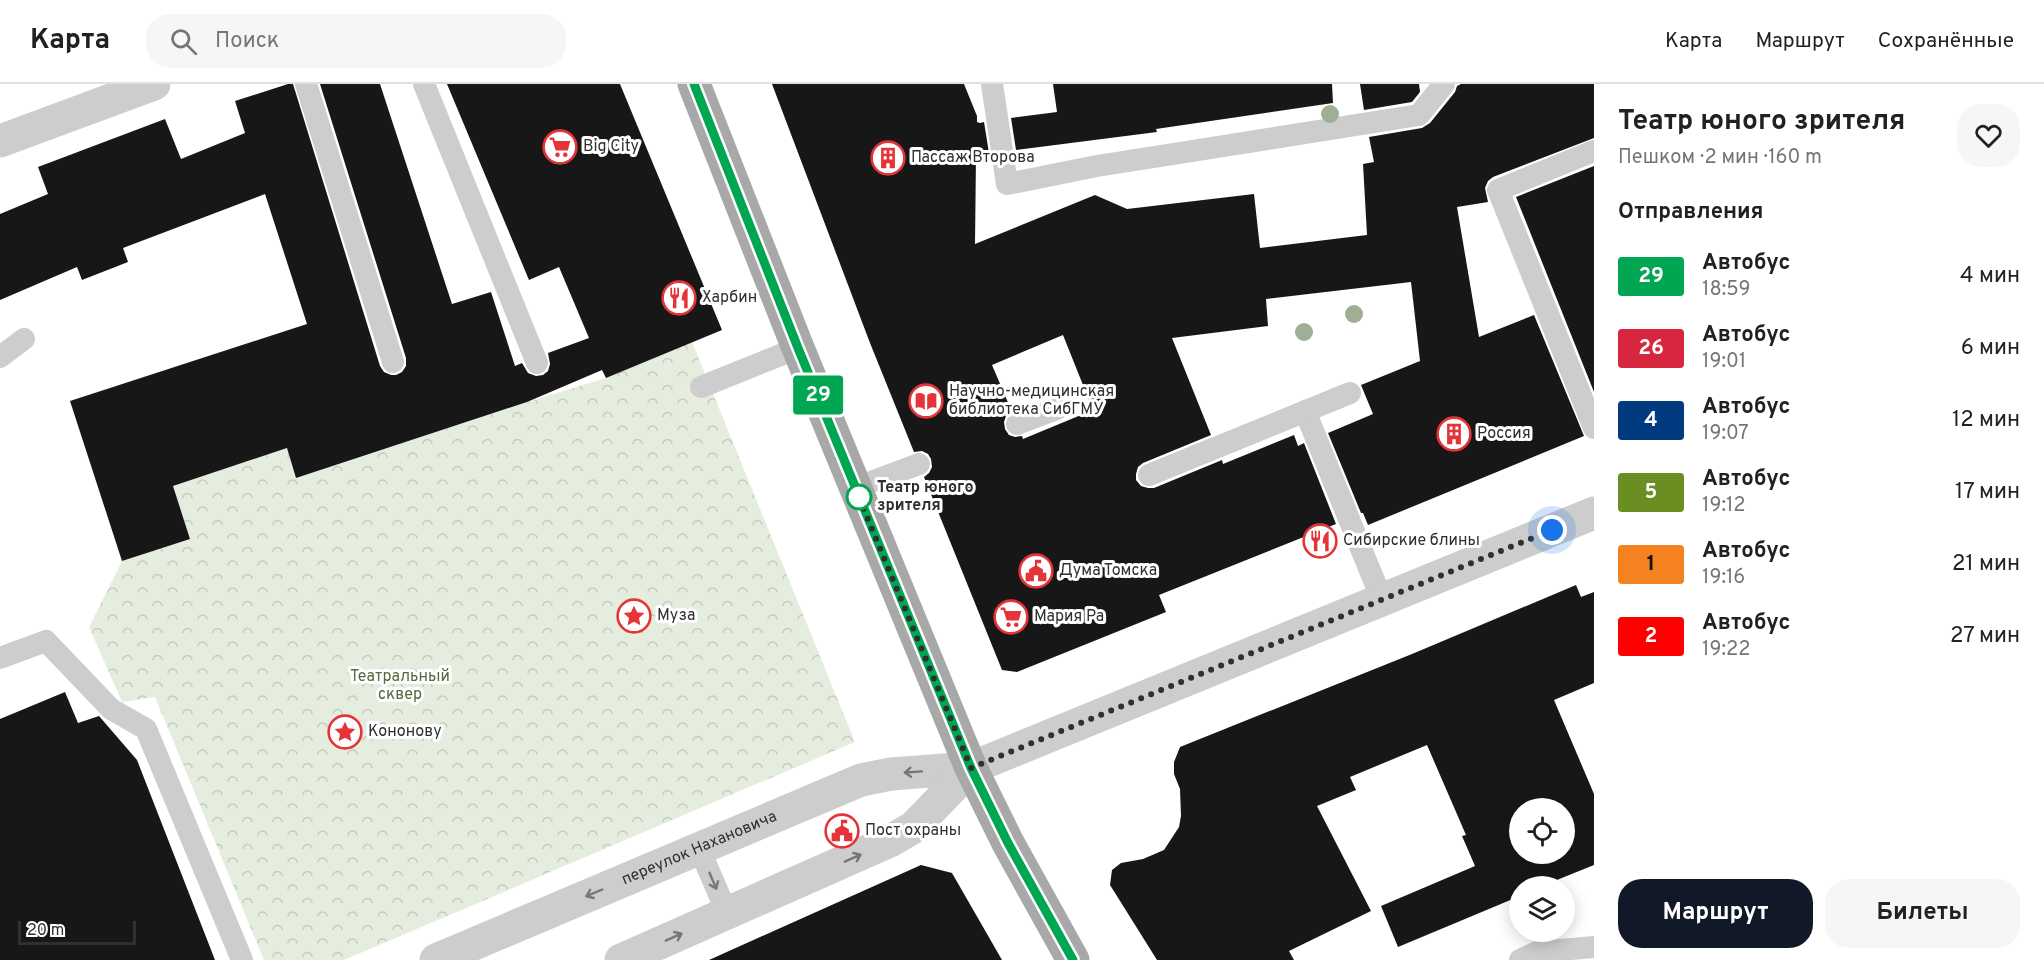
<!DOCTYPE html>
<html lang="ru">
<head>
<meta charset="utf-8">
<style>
	:root { --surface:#fff; --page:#f6f6f6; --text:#202124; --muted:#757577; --line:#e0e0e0; --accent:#111827 }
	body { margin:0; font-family:Overpass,sans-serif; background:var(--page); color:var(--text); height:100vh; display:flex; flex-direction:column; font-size:22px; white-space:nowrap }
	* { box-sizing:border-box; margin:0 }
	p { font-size:20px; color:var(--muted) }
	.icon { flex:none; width:33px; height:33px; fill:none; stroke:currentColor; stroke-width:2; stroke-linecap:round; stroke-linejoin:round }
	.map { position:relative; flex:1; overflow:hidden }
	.details { display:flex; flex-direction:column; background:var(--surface); width:450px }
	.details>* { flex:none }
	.badge { padding:0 12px; border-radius:4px; font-size:21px; line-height:39px }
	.controls { position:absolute; left:1509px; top:714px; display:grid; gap:12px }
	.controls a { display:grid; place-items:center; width:66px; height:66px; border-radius:50%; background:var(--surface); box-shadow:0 3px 15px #0003; font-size:30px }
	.scale { position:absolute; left:18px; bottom:15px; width:118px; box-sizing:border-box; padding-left:6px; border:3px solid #303030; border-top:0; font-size:16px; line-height:21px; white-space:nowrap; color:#303030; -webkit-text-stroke:4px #fff; paint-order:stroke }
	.you { position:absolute; width:30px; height:30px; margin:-15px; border:4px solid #fff; border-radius:50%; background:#1a73e8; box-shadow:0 0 0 9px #1a73e833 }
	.map>.badge { position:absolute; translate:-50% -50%; box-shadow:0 0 0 3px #fff }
	h2 { padding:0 24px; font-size:22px; line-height:54px }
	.round { display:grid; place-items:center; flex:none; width:63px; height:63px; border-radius:24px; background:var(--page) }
	.overview { display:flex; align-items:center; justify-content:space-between; height:102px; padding:0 24px }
	h1 { font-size:28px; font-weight:700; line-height:45px }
	.primary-button { display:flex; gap:12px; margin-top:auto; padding:12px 24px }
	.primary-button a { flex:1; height:69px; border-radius:24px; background:var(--accent); color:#fff; font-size:24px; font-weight:700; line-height:69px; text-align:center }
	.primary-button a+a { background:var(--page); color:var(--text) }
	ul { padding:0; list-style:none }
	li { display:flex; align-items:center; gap:18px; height:72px; padding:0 24px }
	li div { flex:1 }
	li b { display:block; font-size:22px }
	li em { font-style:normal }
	li .badge { min-width:66px; font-weight:700; text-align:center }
	header { display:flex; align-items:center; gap:36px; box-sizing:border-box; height:84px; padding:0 30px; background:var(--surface); border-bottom:2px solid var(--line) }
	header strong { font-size:28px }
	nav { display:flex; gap:33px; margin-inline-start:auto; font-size:21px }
	.search { width:420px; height:54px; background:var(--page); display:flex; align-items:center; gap:15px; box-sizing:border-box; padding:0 21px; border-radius:24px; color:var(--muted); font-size:22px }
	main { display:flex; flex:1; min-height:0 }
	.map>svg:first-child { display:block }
	.park { fill:url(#park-crowns) }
	.building { fill:#171717; fill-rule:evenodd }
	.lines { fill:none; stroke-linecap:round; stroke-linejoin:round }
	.lane { stroke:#cdcdcd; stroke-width:22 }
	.street { stroke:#cdcdcd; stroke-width:33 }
	.primary { stroke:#a8a8a8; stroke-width:33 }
	.tree { fill:#9fae94 }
	.oneway { stroke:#777 }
	.line-casing { stroke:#fff; stroke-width:14 }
	.line { stroke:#00a651; stroke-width:9 }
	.walk { stroke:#303030; stroke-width:6; stroke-dasharray:0 10.8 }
	.stop-dot { fill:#fff; stroke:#00a651; stroke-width:3 }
	.labels { text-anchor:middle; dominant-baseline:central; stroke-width:6; stroke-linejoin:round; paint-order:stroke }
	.poi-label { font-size:16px; fill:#303030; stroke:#fff; text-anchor:start }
	.stop-label { font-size:16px; font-weight:bold; fill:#303030; stroke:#fff; text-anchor:start }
	.park-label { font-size:16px; fill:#506b3d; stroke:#fff }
	.street-label { font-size:16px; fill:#303030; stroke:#fff }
</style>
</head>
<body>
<header>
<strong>Карта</strong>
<div class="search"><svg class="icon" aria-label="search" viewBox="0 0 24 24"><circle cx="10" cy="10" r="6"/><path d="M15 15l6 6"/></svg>Поиск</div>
<nav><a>Карта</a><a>Маршрут</a><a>Сохранённые</a></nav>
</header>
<main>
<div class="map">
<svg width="1594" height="876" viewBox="0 0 1594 876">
	<defs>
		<pattern id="park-crowns" width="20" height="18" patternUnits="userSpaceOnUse" patternTransform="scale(1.5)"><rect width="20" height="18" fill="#e5edde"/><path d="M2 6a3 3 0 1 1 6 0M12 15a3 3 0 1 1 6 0" fill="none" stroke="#c5ccbf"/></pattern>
	</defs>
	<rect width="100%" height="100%" fill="#fff"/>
	<polygon class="park" points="692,258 855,658 344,876 264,876 155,613 122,618 89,543 122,477 190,455 173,402 287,364 296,393 527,318 606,294"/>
	<g class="building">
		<polygon points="288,0 293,0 380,282 384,288 391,291 396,291 402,288 406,282 406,274 320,0 380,0 452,220 491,208 515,282 522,279 528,289 536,292 543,291 548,287 550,280 548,269 589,254 559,183 529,196 447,0 620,0 722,246 606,294 602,286 527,318 296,394 287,364 173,402 190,455 122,477 70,317 307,240 265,110 123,164 128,178 82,196 77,183 0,216 0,130 48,110 38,83 165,35 181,75 245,49 235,17"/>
		<path d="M 772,0 L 964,0 L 977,32 L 977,38 L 980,39 L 984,38 L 989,69 L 976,71 L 975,160 L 1095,111 L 1127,125 L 1254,110 L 1260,164 L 1367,151 L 1363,80 L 1374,78 L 1369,53 L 1422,44 L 1430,39 L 1455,8 L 1457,2 L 1461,0 L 1594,0 L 1594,54 L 1493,93 L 1488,97 L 1485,104 L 1488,118 L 1457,123 L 1479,253 L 1534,231 L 1584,352 L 1368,441 L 1363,429 L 1361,429 L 1328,349 L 1373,330 L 1361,301 L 1420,277 L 1411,198 L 1266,215 L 1268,242 L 1172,254 L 1211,351 L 1143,379 L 1138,383 L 1136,390 L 1136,396 L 1141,402 L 1148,404 L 1154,404 L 1222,376 L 1223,380 L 1294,351 L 1298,362 L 1304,359 L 1336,440 L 1159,511 L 1166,528 L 1017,588 L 1002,586 L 924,393 L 929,389 L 932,383 L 931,375 L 928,370 L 922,367 L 914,368 L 870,259 ZM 1063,251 L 1093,326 L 1023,355 L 1022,352 L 1015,353 L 1009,351 L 1005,345 L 1004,338 L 1006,332 L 1012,328 L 992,281 Z"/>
		<polygon points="1053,0 1332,0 1333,19 1156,45 1157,48 1016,66 1011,34 1057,28"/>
		<polygon points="1360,0 1419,0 1420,8 1412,18 1364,26"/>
		<polygon points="1594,82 1594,308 1516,113"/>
		<path d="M 1576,501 L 1581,513 L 1594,508 L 1594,599 L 1554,616 L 1594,710 L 1594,781 L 1542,802 L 1520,802 L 1520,812 L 1398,863 L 1381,822 L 1475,782 L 1462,752 L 1466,751 L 1427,661 L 1350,693 L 1356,706 L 1317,722 L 1371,827 L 1289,867 L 1294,876 L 1157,876 L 1110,801 L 1112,786 L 1121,779 L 1143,775 L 1164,766 L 1179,743 L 1181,732 L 1180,705 L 1174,690 L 1174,678 L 1180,663 L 1412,570 ZM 1520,724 L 1564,724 L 1564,770 L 1520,770 Z"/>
		<polygon points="65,608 78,639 99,632 137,676 215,876 0,876 0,635"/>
		<polygon points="921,781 952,789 1002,876 709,876"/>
	</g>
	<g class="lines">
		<g class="lane">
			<polyline points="306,0 393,278"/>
			<polyline points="424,0 537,279"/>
			<polyline points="992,0 1007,100 1097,82 1419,31 1444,0"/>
			<polyline points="1594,67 1498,106 1594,344"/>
			<polyline points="0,273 24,255"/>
			<polyline points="701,303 798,264"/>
			<polyline points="1305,327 1382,516"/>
			<polyline points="1017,340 1057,325"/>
			<polyline points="1149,391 1350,309"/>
			<polyline points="855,404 919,380"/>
			<polyline points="0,574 46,557 111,625 146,645 242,876"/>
			<polyline points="699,764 727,829"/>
			<polyline points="1520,876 1537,868 1594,863"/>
		</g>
		<g class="street">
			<polyline points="0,57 154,0"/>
			<path id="s1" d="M 436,876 L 861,696 L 891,690 L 971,684 L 1594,429"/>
			<polyline points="621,876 890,757 914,743 971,684"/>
		</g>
		<polyline class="primary" points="694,0 798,264 971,684 1008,759 1073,876"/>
	</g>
	<g class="tree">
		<circle cx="1330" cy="30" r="9"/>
		<circle cx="1354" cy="230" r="9"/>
		<circle cx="1304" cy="248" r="9"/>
	</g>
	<defs><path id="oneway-shaft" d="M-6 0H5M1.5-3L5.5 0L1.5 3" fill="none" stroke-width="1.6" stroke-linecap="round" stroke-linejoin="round" transform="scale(1.5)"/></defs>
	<g class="oneway">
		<use href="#oneway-shaft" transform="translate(913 688) rotate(176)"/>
		<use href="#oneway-shaft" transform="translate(853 774) rotate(-24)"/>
		<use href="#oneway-shaft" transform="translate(713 797) rotate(67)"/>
		<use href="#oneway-shaft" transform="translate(594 809) rotate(157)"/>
		<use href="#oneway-shaft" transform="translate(674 853) rotate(-24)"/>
	</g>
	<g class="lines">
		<g class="line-casing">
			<polyline id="line" points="694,0 798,264 971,684 1008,759 1073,876"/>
		</g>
		<use href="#line" class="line"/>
		<polyline class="walk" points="859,413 855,404 971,684 1552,446"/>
	</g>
	<defs>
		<g id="supermarket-ring" transform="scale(1.725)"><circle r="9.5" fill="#fff" stroke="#e43437" stroke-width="1.5"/><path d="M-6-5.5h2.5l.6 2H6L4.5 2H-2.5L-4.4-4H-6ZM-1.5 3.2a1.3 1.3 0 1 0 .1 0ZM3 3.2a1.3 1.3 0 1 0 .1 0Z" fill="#e43437"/></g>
		<g id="building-ring" transform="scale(1.725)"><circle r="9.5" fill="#fff" stroke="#e43437" stroke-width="1.5"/><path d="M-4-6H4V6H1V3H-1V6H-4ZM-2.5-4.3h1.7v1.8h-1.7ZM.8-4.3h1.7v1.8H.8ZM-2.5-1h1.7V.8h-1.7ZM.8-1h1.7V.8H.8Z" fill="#e43437"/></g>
		<g id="restaurant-ring" transform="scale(1.725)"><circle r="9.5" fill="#fff" stroke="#e43437" stroke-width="1.5"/><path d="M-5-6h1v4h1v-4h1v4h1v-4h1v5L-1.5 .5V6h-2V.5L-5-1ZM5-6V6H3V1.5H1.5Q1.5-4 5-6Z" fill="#e43437"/></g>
		<g id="library-ring" transform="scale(1.725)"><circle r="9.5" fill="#fff" stroke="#e43437" stroke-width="1.5"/><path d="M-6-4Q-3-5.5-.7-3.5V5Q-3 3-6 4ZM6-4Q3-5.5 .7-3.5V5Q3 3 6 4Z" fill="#e43437"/></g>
		<g id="civic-ring" transform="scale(1.725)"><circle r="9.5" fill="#fff" stroke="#e43437" stroke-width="1.5"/><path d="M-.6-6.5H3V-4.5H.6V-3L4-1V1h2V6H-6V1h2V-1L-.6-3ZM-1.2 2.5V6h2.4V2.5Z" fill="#e43437"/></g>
		<g id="sight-ring" transform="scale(1.725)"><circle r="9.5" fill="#fff" stroke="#e43437" stroke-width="1.5"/><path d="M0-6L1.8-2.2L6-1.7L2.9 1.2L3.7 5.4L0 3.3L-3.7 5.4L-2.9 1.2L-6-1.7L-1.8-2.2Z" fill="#e43437"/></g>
	</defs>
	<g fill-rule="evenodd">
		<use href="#supermarket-ring" x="560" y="63"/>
		<use href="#building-ring" x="888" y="74"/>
		<use href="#restaurant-ring" x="679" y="214"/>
		<use href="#library-ring" x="926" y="317"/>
		<use href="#building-ring" x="1454" y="350"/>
		<use href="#restaurant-ring" x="1320" y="457"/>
		<use href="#civic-ring" x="1036" y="487"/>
		<use href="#sight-ring" x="634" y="532"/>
		<use href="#supermarket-ring" x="1011" y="533"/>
		<use href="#sight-ring" x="345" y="648"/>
		<use href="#civic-ring" x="842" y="747"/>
	</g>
	<circle class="stop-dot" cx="859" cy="413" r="12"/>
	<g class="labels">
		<g class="poi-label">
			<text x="583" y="63">Big City</text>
			<text x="911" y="74">Пассаж Второва</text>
			<text x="702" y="214">Харбин</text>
			<text x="949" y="308">Научно-медицинская<tspan x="949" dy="18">библиотека СибГМУ</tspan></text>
			<text x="1477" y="350">Россия</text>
			<text x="1343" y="457">Сибирские блины</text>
			<text x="1059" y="487">Дума Томска</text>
			<text x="657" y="532">Муза</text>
			<text x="1034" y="533">Мария Ра</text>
			<text x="368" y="648">Кононову</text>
			<text x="865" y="747">Пост охраны</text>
		</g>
		<g class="stop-label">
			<text x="877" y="404">Театр юного<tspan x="877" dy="18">зрителя</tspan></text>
		</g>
		<g class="park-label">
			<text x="400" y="593">Театральный<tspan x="400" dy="18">сквер</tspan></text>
		</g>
		<g class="street-label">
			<text stroke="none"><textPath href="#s1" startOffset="286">переулок Нахановича</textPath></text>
		</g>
	</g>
</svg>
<div class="controls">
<a><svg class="icon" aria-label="locate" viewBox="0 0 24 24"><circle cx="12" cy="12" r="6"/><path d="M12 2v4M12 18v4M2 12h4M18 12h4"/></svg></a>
<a><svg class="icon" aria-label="layers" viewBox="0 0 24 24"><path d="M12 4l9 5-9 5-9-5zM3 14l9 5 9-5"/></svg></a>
</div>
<div class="scale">20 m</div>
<div class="you" style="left:1552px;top:446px"></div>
<b class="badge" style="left:818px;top:311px;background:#00a651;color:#fff">29</b>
</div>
<section class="details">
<div class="overview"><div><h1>Театр юного зрителя</h1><p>Пешком · 2 мин · 160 m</p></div><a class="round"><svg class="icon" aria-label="heart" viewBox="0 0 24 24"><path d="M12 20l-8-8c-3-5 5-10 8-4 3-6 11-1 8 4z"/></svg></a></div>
<h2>Отправления</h2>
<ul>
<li><span class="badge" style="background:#00a651;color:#fff">29</span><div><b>Автобус</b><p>18:59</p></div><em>4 мин</em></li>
<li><span class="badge" style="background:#d7263d;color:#fff">26</span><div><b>Автобус</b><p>19:01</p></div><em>6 мин</em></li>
<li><span class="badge" style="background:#003b80;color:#fff">4</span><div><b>Автобус</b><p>19:07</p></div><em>12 мин</em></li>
<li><span class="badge" style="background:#6b8e23;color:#fff">5</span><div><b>Автобус</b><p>19:12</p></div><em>17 мин</em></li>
<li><span class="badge" style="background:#f58220;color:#111">1</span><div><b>Автобус</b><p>19:16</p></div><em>21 мин</em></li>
<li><span class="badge" style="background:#f00;color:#fff">2</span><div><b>Автобус</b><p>19:22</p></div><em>27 мин</em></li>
</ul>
<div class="primary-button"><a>Маршрут</a><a>Билеты</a></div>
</section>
</main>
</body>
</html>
